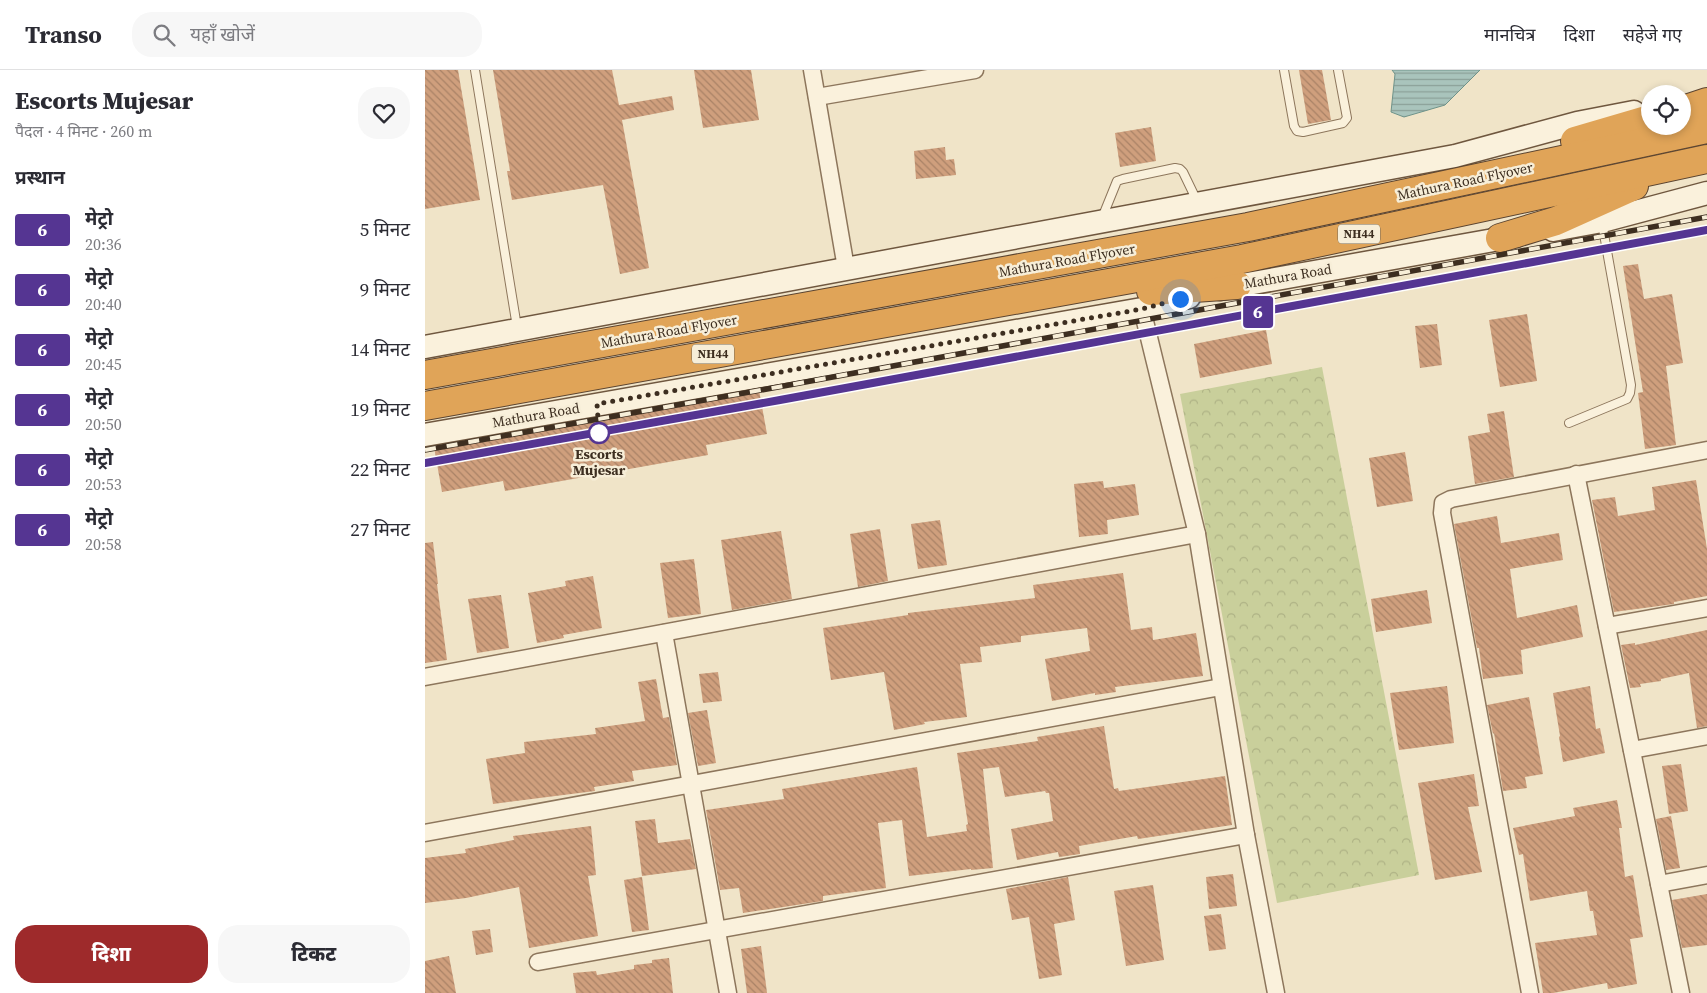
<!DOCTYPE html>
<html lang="hi">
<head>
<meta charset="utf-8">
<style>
	:root { --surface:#fff; --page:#f7f7f7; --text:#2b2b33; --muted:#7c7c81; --line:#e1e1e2; --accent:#9e2a2b }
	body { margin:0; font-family:"Source Serif 4","Noto Sans Devanagari",serif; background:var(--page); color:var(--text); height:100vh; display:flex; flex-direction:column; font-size:19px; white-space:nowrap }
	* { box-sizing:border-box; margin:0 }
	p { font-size:16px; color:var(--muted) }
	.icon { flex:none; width:28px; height:28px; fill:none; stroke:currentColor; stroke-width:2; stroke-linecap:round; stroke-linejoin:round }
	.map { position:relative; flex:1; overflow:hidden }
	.panel { display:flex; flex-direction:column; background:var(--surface); width:425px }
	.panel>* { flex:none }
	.badge { padding:0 10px; border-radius:4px; font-size:18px; line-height:32px }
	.tools { position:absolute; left:1216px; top:15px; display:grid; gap:10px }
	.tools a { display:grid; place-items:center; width:50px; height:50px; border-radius:50%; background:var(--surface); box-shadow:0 2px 8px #0003; font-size:25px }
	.you { position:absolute; width:25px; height:25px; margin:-12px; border:4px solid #fff; border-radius:50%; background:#1a73e8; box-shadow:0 0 0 8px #1a73e833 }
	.map>.badge { position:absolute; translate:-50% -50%; box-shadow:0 0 0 2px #fff }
	h2 { padding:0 15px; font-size:19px; line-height:45px }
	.round { display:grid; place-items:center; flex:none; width:52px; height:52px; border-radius:20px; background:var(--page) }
	.headline { display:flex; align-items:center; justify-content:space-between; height:85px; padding:0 15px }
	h1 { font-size:24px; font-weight:800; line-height:38px }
	.button { display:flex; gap:10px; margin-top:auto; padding:10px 15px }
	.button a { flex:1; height:58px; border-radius:20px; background:var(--accent); color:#fff; font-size:20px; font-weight:800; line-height:58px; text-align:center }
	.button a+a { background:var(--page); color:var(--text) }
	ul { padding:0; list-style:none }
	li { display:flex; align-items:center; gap:15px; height:60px; padding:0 15px }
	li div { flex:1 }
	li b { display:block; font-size:19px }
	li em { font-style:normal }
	li .badge { min-width:55px; font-weight:700; text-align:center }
	header { display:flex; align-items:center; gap:30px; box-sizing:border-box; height:70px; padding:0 25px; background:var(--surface); border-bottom:1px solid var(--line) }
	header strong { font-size:24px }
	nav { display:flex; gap:28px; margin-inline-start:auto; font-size:18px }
	.search { width:350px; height:45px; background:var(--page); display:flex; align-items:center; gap:12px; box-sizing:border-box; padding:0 18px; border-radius:20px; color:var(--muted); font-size:19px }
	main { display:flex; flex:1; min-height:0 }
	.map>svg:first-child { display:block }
	.park { fill:url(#park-crowns) }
	.water { fill:url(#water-rules); stroke:#6f938a }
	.building { fill:url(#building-back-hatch) }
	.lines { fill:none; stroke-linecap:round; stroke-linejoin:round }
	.lane-casing { stroke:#8d765c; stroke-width:10 }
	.street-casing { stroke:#8d765c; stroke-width:19 }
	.secondary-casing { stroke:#6f573f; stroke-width:25 }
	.highway-casing { stroke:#5b4430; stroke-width:30 }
	.lane { stroke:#faf1dc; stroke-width:8 }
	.street { stroke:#faf1dc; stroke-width:16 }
	.secondary { stroke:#faf1dc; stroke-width:22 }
	.highway { stroke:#e0a458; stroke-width:28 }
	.rail-casing { stroke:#3d2e20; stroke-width:5.5 }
	.rail { stroke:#f7eed8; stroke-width:4; stroke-dasharray:11; stroke-linecap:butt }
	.line-casing { stroke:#fff; stroke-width:11 }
	.line { stroke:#553592; stroke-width:8 }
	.walk { stroke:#3d2e20; stroke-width:5; stroke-dasharray:0 9 }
	.stop-dot { fill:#fff; stroke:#553592; stroke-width:2.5 }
	.labels { text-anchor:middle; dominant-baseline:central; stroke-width:5; stroke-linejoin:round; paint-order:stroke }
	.shield { fill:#f7eed8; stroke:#756857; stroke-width:1 }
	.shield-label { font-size:12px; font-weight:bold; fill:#3d2e20 }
	.street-label { font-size:14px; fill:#3d2e20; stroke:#f7eed8 }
	.stop-label { font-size:14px; font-weight:bold; fill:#3d2e20; stroke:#f7eed8 }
</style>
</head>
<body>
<header>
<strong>Transo</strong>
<div class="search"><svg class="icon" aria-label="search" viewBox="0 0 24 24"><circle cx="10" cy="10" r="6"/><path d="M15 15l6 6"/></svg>यहाँ खोजें</div>
<nav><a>मानचित्र</a><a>दिशा</a><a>सहेजे गए</a></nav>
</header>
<main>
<section class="panel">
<div class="headline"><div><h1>Escorts Mujesar</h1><p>पैदल · 4 मिनट · 260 m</p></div><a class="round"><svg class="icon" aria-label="heart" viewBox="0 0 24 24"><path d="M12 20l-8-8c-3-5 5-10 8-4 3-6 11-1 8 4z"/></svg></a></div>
<h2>प्रस्थान</h2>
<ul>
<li><span class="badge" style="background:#553592;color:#fff">6</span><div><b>मेट्रो</b><p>20:36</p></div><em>5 मिनट</em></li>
<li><span class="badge" style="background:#553592;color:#fff">6</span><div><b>मेट्रो</b><p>20:40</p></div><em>9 मिनट</em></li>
<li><span class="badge" style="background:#553592;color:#fff">6</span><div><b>मेट्रो</b><p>20:45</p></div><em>14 मिनट</em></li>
<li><span class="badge" style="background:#553592;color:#fff">6</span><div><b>मेट्रो</b><p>20:50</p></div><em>19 मिनट</em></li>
<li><span class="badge" style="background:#553592;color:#fff">6</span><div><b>मेट्रो</b><p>20:53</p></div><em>22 मिनट</em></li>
<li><span class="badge" style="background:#553592;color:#fff">6</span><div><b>मेट्रो</b><p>20:58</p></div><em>27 मिनट</em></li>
</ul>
<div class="button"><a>दिशा</a><a>टिकट</a></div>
</section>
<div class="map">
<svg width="1282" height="923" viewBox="0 0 1282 923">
	<defs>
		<pattern id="park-crowns" width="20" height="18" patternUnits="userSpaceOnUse" patternTransform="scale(1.25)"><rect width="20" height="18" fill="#c9cf9b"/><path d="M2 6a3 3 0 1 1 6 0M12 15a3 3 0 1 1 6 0" fill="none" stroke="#aeb285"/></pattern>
		<pattern id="water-rules" width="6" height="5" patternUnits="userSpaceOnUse" patternTransform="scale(1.25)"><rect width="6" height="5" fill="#a9c4bc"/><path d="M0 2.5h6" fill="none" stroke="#8ba098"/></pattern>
		<pattern id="building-back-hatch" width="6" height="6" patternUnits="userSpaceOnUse" patternTransform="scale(1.25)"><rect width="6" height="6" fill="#cf9f7d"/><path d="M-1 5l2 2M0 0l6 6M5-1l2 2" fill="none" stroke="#a98266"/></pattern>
	</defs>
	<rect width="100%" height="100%" fill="#f0e4c8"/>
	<polygon class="park" points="897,297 994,805 852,833 755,324"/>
	<polygon class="water" points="967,0 1055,0 1020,35 979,47 966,42 970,4"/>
	<g class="building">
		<polygon points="0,0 33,0 55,130 0,139"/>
		<polygon points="68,0 187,0 194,35 247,26 249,40 197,50 224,198 195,204 178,115 87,130 82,101 85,101"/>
		<polygon points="269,0 326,0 334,50 278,58"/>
		<polygon points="874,0 897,0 906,50 883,54"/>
		<polygon points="726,57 731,91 695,97 690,63"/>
		<polygon points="520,77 521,90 529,89 531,105 491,109 489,81"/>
		<polygon points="1213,194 1219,229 1247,224 1258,293 1241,296 1251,375 1220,379 1213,323 1218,322 1198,196"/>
		<polygon points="1102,244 1112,311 1075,317 1064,250"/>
		<polygon points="1012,254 1017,295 995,298 990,256"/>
		<polygon points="841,260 847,294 775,308 769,274"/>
		<polygon points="334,320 342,364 281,375 283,385 80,421 78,411 17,422 9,377"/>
		<polygon points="1079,341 1089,407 1050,414 1043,366 1065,362 1062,344"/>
		<polygon points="980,382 988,431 952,437 944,388"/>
		<polygon points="1271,410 1282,479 1282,526 1249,532 1249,534 1189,542 1167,430 1190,427 1193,446 1230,440 1227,417"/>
		<polygon points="678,411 679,418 710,414 714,445 682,450 683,464 654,467 649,414"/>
		<polygon points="1072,446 1076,473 1134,463 1138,490 1085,499 1092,548 1152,535 1158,567 1096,580 1098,604 1058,609 1054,578 1052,578 1029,454"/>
		<polygon points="515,450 522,495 493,499 486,454"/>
		<polygon points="455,459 463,511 433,517 425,464"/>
		<polygon points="356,461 367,529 307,540 296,470"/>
		<polygon points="8,472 13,514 12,514 22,590 0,593 0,473"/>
		<polygon points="269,489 276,544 243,548 235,493"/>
		<polygon points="698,503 706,560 727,557 728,570 771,563 778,606 690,617 691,622 670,625 670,623 627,631 620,589 665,581 662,558 596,566 596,572 555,577 557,592 535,594 542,647 499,652 500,654 469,660 459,602 406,610 398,558 483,545 483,543 610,528 608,515"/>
		<polygon points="168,506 177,558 138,565 139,568 112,573 103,523 141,516 140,511"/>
		<polygon points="1002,520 1007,553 951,562 946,529"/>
		<polygon points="76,525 84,578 52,583 43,529"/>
		<polygon points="1282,560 1282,656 1272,658 1264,603 1236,609 1236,611 1215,614 1216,617 1205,618 1196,575 1210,573 1210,575"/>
		<polygon points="293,602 297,631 278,633 274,604"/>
		<polygon points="231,609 238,648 244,647 252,695 207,701 209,711 169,717 170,721 68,734 61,689 100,683 99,672 171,664 170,658 220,651 213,612"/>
		<polygon points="1022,616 1029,673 974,680 965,623"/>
		<polygon points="1165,616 1171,659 1175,658 1180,683 1138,692 1134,667 1135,666 1128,623"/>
		<polygon points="1104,627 1118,704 1100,707 1102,718 1078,721 1069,663 1068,664 1062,635"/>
		<polygon points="282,640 291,693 273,696 263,643"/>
		<polygon points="679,656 689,719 693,718 694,721 800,706 807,755 713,769 712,766 654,776 655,784 634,787 633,782 592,790 586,759 628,751 624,723 621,723 620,721 580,727 574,697 558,699 568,798 546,800 546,799 484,806 477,750 453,753 461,818 398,826 398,831 318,843 314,818 295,820 281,740 359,729 357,719 492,697 502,767 542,761 541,755 543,754 532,683 613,671 612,667"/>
		<polygon points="1256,694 1263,741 1244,744 1237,696"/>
		<polygon points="1049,704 1054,736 1043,737 1057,802 1010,810 993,713"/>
		<polygon points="1192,730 1197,758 1194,758 1200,807 1208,805 1218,867 1205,869 1212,914 1183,919 1182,913 1128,923 1118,923 1110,873 1172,865 1168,841 1165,841 1162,821 1105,831 1098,784 1094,785 1088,758 1150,746 1148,738"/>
		<polygon points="1246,746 1255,798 1241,800 1231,749"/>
		<polygon points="230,749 233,773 265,769 271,799 217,806 210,751"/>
		<polygon points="166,756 171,805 163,806 173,866 104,878 94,817 41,828 0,833 0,788 41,783 40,779 89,770 88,766"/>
		<polygon points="808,804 812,836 784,839 781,807"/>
		<polygon points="217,807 224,860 207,862 199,810"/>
		<polygon points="643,807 650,850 629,854 637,905 614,909 604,847 587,850 581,819"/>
		<polygon points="728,815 739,890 701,896 689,821"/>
		<polygon points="1282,824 1282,875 1257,878 1247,830"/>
		<polygon points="796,844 801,879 784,881 779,846"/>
		<polygon points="65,859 68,882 51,885 47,861"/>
		<polygon points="336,876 342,923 322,923 316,879"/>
		<polygon points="24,886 31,923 0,923 0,891"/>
		<polygon points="244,888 248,923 151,923 148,903 171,901 172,905 209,899 209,895 227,893 227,890"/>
	</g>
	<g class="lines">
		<g class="lane-casing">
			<g id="lane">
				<polyline points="50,0 92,257"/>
				<polyline points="859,0 869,56 872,61 878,62 918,53 922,48 913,0"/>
				<polyline points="677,148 692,111 698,109 750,98 755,99 758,102 772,131"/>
				<polyline points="1144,353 1202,329 1205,323 1206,315 1177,153"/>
			</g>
		</g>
		<g class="street-casing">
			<g id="street">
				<polyline points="387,0 421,198"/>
				<polyline points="392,27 550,0"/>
				<polyline points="717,239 772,464 821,765 851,923"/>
				<polyline points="1151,404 1256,923"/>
				<polyline points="1182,556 1282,538"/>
				<polyline points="239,563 303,923"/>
				<polyline points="0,607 772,464"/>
				<polyline points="1207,680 1282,666"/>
				<polyline points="0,763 796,617"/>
				<polyline points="1234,814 1282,805"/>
				<polyline points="113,892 821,765"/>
				<polyline points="1105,923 1017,443 1018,433 1026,429 1282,380"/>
			</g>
		</g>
		<g class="secondary-casing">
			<g id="secondary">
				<polyline points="1128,160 1177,151 1282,123"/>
				<polyline points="795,219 1091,166"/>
				<polyline points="0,277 1030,86 1152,53 1209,42"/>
				<polyline points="0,365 717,239 764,227"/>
			</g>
		</g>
		<g class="highway-casing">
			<g id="highway">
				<polyline points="1258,40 1282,32"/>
				<polyline points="1150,71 1225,49"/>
				<polyline points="1075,168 1131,151 1209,116"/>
				<polyline points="726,221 812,215"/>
				<polyline points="0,305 823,157 1282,59"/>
				<polyline points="0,336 817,189 1282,89"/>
			</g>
		</g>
		<use href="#lane" class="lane"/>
		<use href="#street" class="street"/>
		<use href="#secondary" class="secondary"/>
		<use href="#highway" class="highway"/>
		<g class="rail-casing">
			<g id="rail">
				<polyline points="0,380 353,317 1282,147"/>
				<polyline points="0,393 355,330 1282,160"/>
			</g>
		</g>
		<use href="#rail" class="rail"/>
	</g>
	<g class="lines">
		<g class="line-casing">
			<polyline id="line" points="0,393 355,330 1282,160"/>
		</g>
		<use href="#line" class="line"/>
		<polyline class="walk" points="174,363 172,334 717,239 755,229"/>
	</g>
	<circle class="stop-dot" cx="174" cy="363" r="10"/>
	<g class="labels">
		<g class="shield">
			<rect x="913" y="154.5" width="42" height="19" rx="4"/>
			<rect x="267" y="274.5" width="42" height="19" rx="4"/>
		</g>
		<g class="shield-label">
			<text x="934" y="164">NH44</text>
			<text x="288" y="284">NH44</text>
		</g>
		<g class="street-label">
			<text transform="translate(1040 111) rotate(-12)">Mathura Road Flyover</text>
			<text transform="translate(642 190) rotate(-10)">Mathura Road Flyover</text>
			<text transform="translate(863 206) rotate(-10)">Mathura Road</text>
			<text transform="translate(244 261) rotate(-10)">Mathura Road Flyover</text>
			<text transform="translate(111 345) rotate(-10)">Mathura Road</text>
		</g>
		<g class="stop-label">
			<text x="174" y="384">Escorts<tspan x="174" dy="16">Mujesar</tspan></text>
		</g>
	</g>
</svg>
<div class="tools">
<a><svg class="icon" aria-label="locate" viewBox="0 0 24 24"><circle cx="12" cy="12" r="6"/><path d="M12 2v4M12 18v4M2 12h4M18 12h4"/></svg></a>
</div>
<div class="you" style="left:755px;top:229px"></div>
<b class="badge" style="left:833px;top:242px;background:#553592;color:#fff">6</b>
</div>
</main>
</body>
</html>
